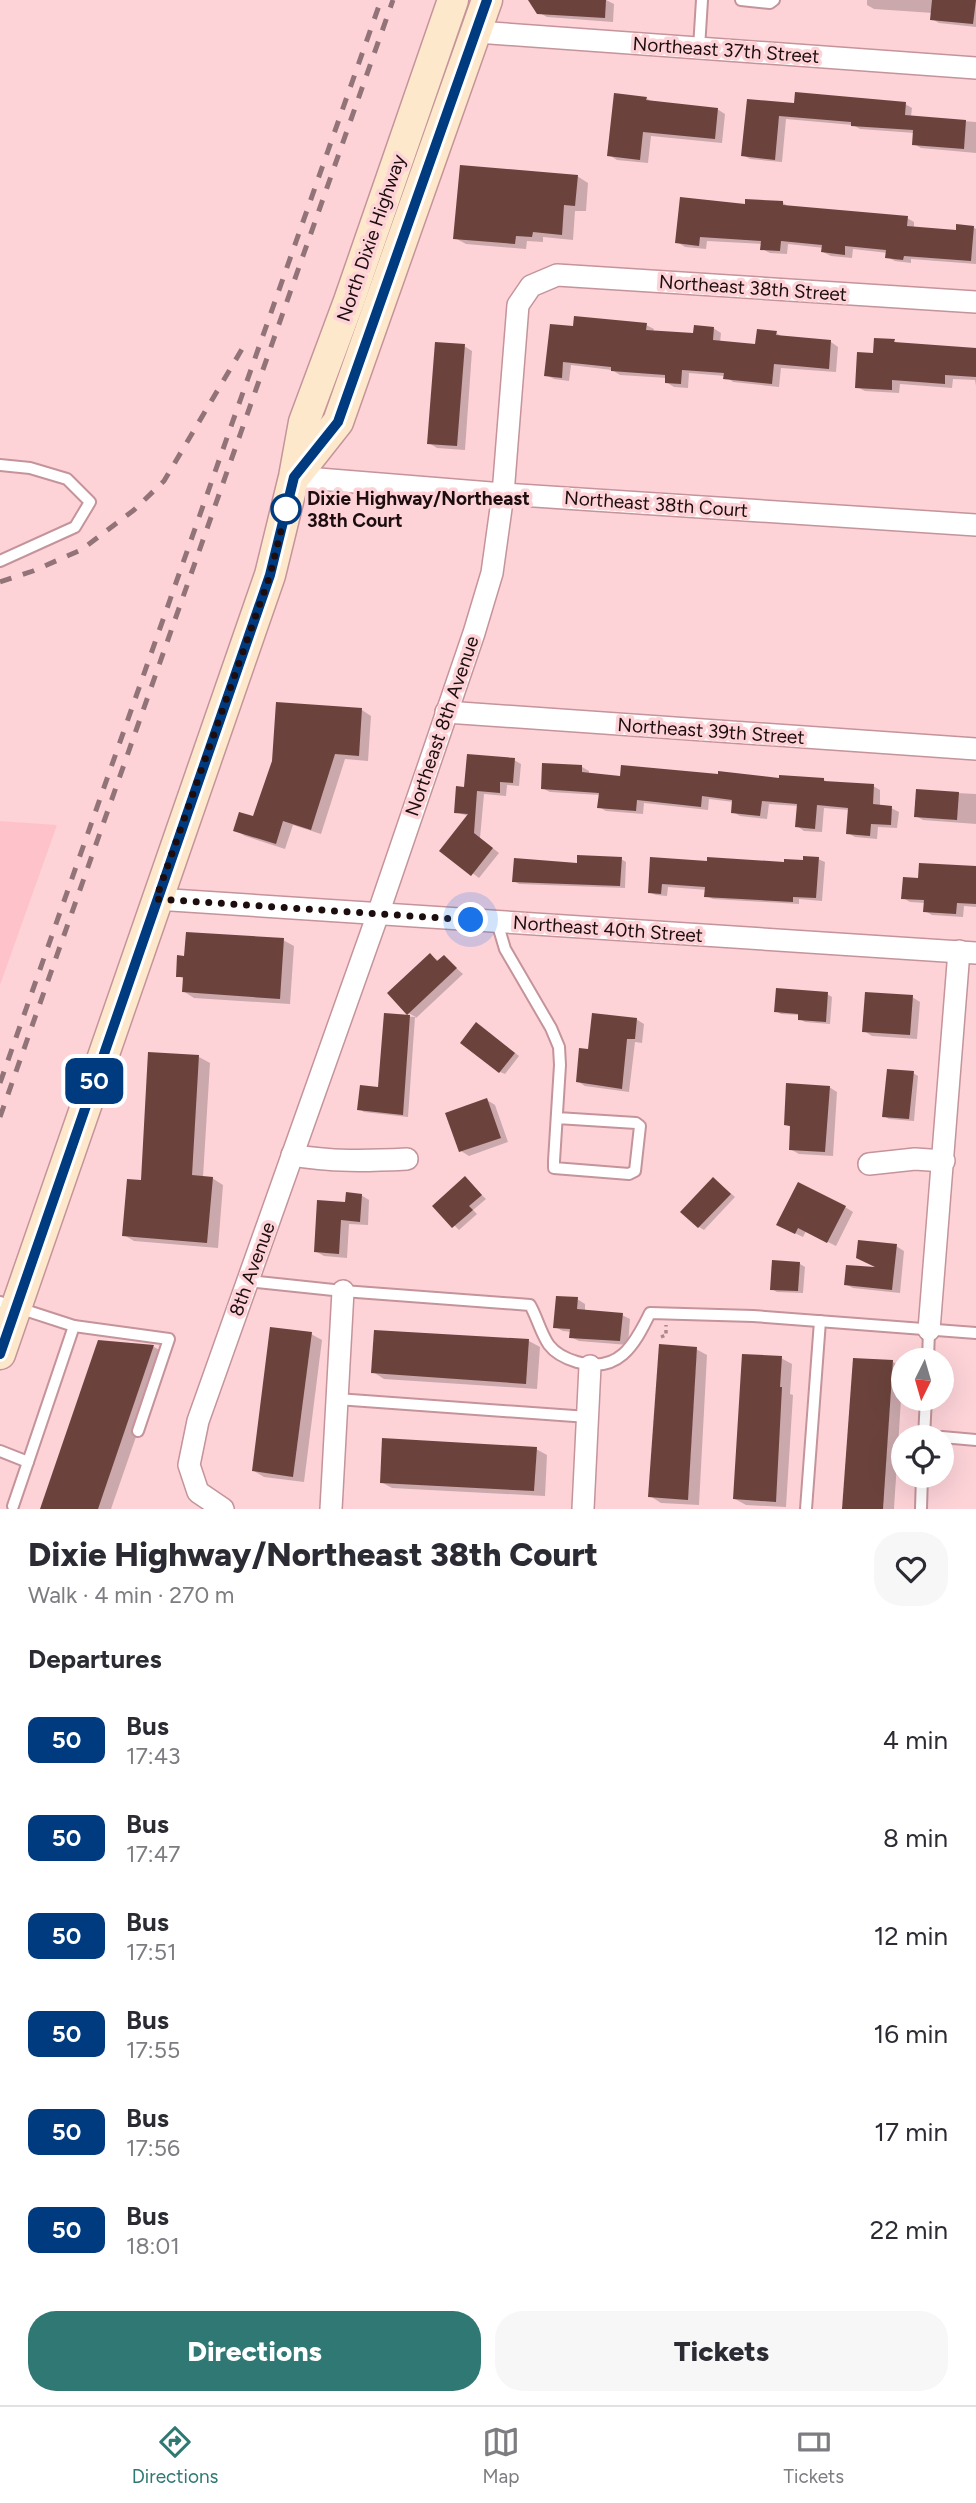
<!DOCTYPE html>
<html lang="en">
<head>
<meta charset="utf-8">
<style>
	:root { --surface:#fff; --page:#f7f7f7; --text:#2b2b33; --muted:#7c7c81; --line:#e1e1e2; --accent:#2f7874 }
	body { margin:0; font-family:Figtree,sans-serif; background:var(--page); color:var(--text); height:100vh; display:flex; flex-direction:column; font-size:26px; white-space:nowrap }
	* { box-sizing:border-box; margin:0 }
	p { font-size:23px; color:var(--muted) }
	.icon { flex:none; width:38px; height:38px; fill:none; stroke:currentColor; stroke-width:2; stroke-linecap:round; stroke-linejoin:round }
	.map { position:relative; height:1509px; overflow:hidden }
	.sheet { display:flex; flex-direction:column; background:var(--surface); flex:1 }
	.sheet>* { flex:none }
	.badge { padding:0 14px; border-radius:10px; font-size:24px; line-height:46px }
	.needle { width:46px; rotate:185deg }
	.controls { position:absolute; left:891px; top:1348px; display:grid; gap:14px }
	.controls a { display:grid; place-items:center; width:63px; height:63px; border-radius:50%; background:var(--surface); box-shadow:0 7px 28px #0002; font-size:35px }
	.you { position:absolute; width:35px; height:35px; margin:-18px; border:5px solid #fff; border-radius:50%; background:#1a73e8; box-shadow:0 0 0 10px #1a73e833 }
	.map>.badge { position:absolute; translate:-50% -50%; box-shadow:0 0 0 4px #fff }
	h2 { padding:0 28px; font-size:26px; line-height:63px }
	.round { display:grid; place-items:center; flex:none; width:74px; height:74px; border-radius:28px; background:var(--page) }
	.head { display:flex; align-items:center; justify-content:space-between; height:119px; padding:0 28px }
	h1 { font-size:33px; font-weight:800; line-height:52px }
	.button { display:flex; gap:14px; margin-top:auto; padding:14px 28px }
	.button a { flex:1; height:80px; border-radius:28px; background:var(--accent); color:#fff; font-size:28px; font-weight:800; line-height:80px; text-align:center }
	.button a+a { background:var(--page); color:var(--text) }
	ul { padding:0; list-style:none }
	li { display:flex; align-items:center; gap:21px; height:98px; padding:0 28px }
	li div { flex:1 }
	li b { display:block; font-size:26px }
	li em { font-style:normal }
	li .badge { min-width:77px; font-weight:700; text-align:center }
	.dock { display:flex; justify-content:space-around; align-items:center; height:98px; border-top:2px solid var(--line); background:var(--surface); font-size:19px; color:var(--muted) }
	.dock a { display:grid; justify-items:center; gap:4px }
	.dock .current { color:var(--accent) }
	.map>svg:first-child { display:block }
	.built { fill:#fec3ca }
	.shadow { fill:#0003 }
	.building { fill:#6b433c }
	.lines { fill:none; stroke-linecap:round; stroke-linejoin:round }
	.service-casing { stroke:#c4949a; stroke-width:14 }
	.minor-casing { stroke:#c4949a; stroke-width:24 }
	.secondary-casing { stroke:#c4949a; stroke-width:33 }
	.path { stroke:#aa898d; stroke-width:3.5; stroke-dasharray:3.5 3.5; stroke-linecap:butt }
	.service { stroke:#fff; stroke-width:10 }
	.minor { stroke:#fff; stroke-width:21 }
	.secondary { stroke:#fee8cb; stroke-width:30 }
	.rail { stroke:#927478; stroke-width:5; stroke-dasharray:12 12; stroke-linecap:butt }
	.line-casing { stroke:#fff; stroke-width:16 }
	.line { stroke:#003b80; stroke-width:10 }
	.walk { stroke:#1d0d0f; stroke-width:7; stroke-dasharray:0 12.6 }
	.stop-dot { fill:#fff; stroke:#003b80; stroke-width:3.5 }
	.labels { text-anchor:middle; dominant-baseline:central; stroke-width:7; stroke-linejoin:round; paint-order:stroke }
	.street-label { font-size:19px; fill:#1d0d0f; stroke:#fdd3d8 }
	.stop-label { font-size:19px; font-weight:bold; fill:#1d0d0f; stroke:#fdd3d8; text-anchor:start }
</style>
</head>
<body>
<div class="map">
<svg width="976" height="1509" viewBox="0 0 976 1509">
	<rect width="100%" height="100%" fill="#fdd3d8"/>
	<polygon class="built" points="0,821 57,825 0,985"/>
	<g class="shadow">
		<polygon points="530,0 606,0 614,4 613,22 547,17 538,12"/>
		<polygon points="867,0 976,0 976,27 939,23 932,19 933,13 874,9 867,5"/>
		<polygon points="646,98 654,103 717,109 725,114 722,143 651,136 648,163 617,160 609,155"/>
		<polygon points="748,101 795,105 905,104 912,108 911,117 976,122 976,153 921,148 914,144 915,133 860,129 853,125 786,119 782,162 750,159 743,155"/>
		<polygon points="577,176 588,183 586,211 575,211 573,240 543,237 543,242 527,241 526,249 466,244 455,238"/>
		<polygon points="783,203 791,208 907,218 914,222 914,229 957,232 973,227 976,229 976,264 911,259 911,263 895,261 887,257 888,253 853,249 852,258 831,256 823,252 824,248 788,244 787,254 770,253 762,249 763,244 707,241 706,249 685,247 677,242 746,206"/>
		<polygon points="646,325 654,329 653,332 695,335 713,328 721,333 720,343 757,346 776,333 785,338 831,342 838,347 836,372 781,368 779,387 733,382 725,376 689,373 688,388 674,387 666,382 667,378 620,375 612,370 571,365 569,381 554,379 546,375 575,328"/>
		<polygon points="894,341 901,345 976,350 976,386 975,380 953,379 952,388 900,384 899,393 865,391 857,387 874,355"/>
		<polygon points="464,346 472,351 465,450 437,448 429,443"/>
		<polygon points="362,710 371,716 368,761 345,759 321,834 293,825 285,849 245,836 235,830 254,819"/>
		<polygon points="514,760 521,764 519,786 507,785 506,796 484,794 480,838 499,853 479,878 441,850 468,816 456,812 465,789"/>
		<polygon points="582,767 589,771 589,775 621,778 824,780 829,783 873,786 880,790 880,807 891,808 899,812 897,828 878,827 877,839 855,837 848,833 849,810 824,808 822,832 804,831 797,826 798,806 769,804 767,819 740,816 733,812 734,802 709,799 708,810 644,803 643,814 606,811 599,807 600,795 550,792 542,788"/>
		<polygon points="918,791 976,794 976,824 923,820 916,816"/>
		<polygon points="621,859 626,862 625,888 519,884 514,881 578,865"/>
		<polygon points="652,859 708,863 785,863 818,859 825,862 822,901 799,899 799,904 713,899 706,896 707,890 668,887 667,896 656,895 649,892"/>
		<polygon points="976,868 976,907 964,906 963,917 932,915 925,911 925,903 910,902 903,898 920,880"/>
		<polygon points="283,940 294,946 290,1004 194,998 183,991 184,979 178,976"/>
		<polygon points="430,955 439,961 444,957 463,974 416,1018 415,1017 408,1117 364,1112 359,1109 380,1089 385,1015 416,1017 408,1013"/>
		<polygon points="827,994 832,997 830,1024 805,1022 800,1019 800,1015 781,1014 776,1011"/>
		<polygon points="912,997 920,1002 917,1039 872,1036 864,1031"/>
		<polygon points="636,1019 644,1024 642,1043 635,1042 629,1092 585,1086 577,1081 589,1051"/>
		<polygon points="481,1027 519,1056 505,1074 500,1072"/>
		<polygon points="199,1057 210,1063 203,1177 212,1178 223,1185 218,1248 134,1241 124,1235 143,1182"/>
		<polygon points="913,1073 918,1076 914,1121 889,1119 884,1116"/>
		<polygon points="829,1087 837,1092 833,1156 799,1154 790,1149 792,1128 786,1124"/>
		<polygon points="487,1100 495,1105 508,1142 469,1156 461,1151"/>
		<polygon points="465,1179 486,1199 473,1210 477,1214 459,1230 435,1206"/>
		<polygon points="718,1182 735,1197 704,1230 699,1227"/>
		<polygon points="361,1195 369,1200 368,1225 349,1224 347,1258 324,1256 315,1251 347,1204"/>
		<polygon points="845,1207 853,1212 836,1246 806,1231 803,1237 786,1229"/>
		<polygon points="896,1246 904,1251 900,1293 853,1288 845,1284 882,1269"/>
		<polygon points="800,1264 805,1267 803,1293 777,1292 772,1289"/>
		<polygon points="577,1299 585,1304 585,1312 622,1315 630,1319 628,1345 579,1341 571,1337 572,1332 563,1331 555,1327"/>
		<polygon points="311,1334 322,1340 304,1482 264,1477 254,1471"/>
		<polygon points="529,1341 540,1347 537,1389 384,1379 373,1372"/>
		<polygon points="99,1342 154,1347 165,1353 111,1509 42,1509"/>
		<polygon points="696,1349 707,1355 699,1505 661,1503 650,1496"/>
		<polygon points="781,1358 792,1364 790,1394 793,1395 786,1507 746,1505 735,1499"/>
		<polygon points="893,1362 903,1368 894,1509 843,1509"/>
		<polygon points="536,1449 547,1455 545,1496 392,1488 381,1482"/>
	</g>
	<g class="building">
		<polygon points="528,0 606,0 605,18 537,14"/>
		<polygon points="932,0 976,0 973,24 930,20"/>
		<polygon points="795,92 906,102 905,115 966,120 964,149 912,145 913,130 851,126 851,122 779,116 775,160 741,156 747,99 794,103"/>
		<polygon points="614,93 647,97 646,100 718,108 715,139 643,132 640,160 607,156"/>
		<polygon points="460,165 578,175 575,206 564,205 562,235 533,232 532,237 516,236 515,244 453,239"/>
		<polygon points="680,197 745,204 745,199 783,201 783,205 908,216 907,226 956,230 956,224 974,226 971,261 904,256 903,260 885,258 886,250 845,246 845,255 821,252 822,245 781,241 780,251 760,250 761,241 700,237 699,246 675,243"/>
		<polygon points="574,316 647,323 646,330 693,333 694,325 714,327 713,340 755,344 757,329 777,331 776,335 831,340 829,369 774,364 772,384 723,379 724,373 682,370 681,384 665,383 665,375 611,371 611,367 563,362 562,378 544,376 550,324 573,326"/>
		<polygon points="874,338 895,339 894,342 976,348 976,377 945,375 945,384 892,380 892,390 855,388 857,352 873,353"/>
		<polygon points="435,342 465,344 457,446 427,444"/>
		<polygon points="276,702 362,708 359,756 335,754 311,830 283,821 276,844 233,831 239,812 253,816 272,761"/>
		<polygon points="467,754 515,758 513,783 500,782 500,793 477,791 474,833 493,848 471,876 439,851 468,814 454,813 456,786 464,787"/>
		<polygon points="542,763 582,765 582,772 620,776 621,765 718,774 718,771 779,778 779,775 824,778 824,781 874,784 873,804 892,806 891,825 871,824 870,836 846,834 848,808 817,805 815,829 795,827 797,804 762,801 760,816 731,813 732,800 702,796 701,807 637,800 636,811 597,808 599,793 541,789"/>
		<polygon points="916,789 959,792 957,820 914,817"/>
		<polygon points="577,855 622,857 620,886 512,882 514,858 577,863"/>
		<polygon points="803,856 819,857 816,898 793,897 793,902 704,897 705,887 662,884 661,894 648,893 650,857 707,861 707,857 784,862 784,859 803,860"/>
		<polygon points="919,863 976,866 976,904 957,903 956,914 923,912 924,900 901,899 903,877 918,878"/>
		<polygon points="186,932 284,938 280,999 182,992 183,977 176,977 177,955 184,956"/>
		<polygon points="430,953 437,961 444,955 457,968 407,1015 387,993"/>
		<polygon points="776,988 828,992 826,1022 798,1020 798,1014 774,1012"/>
		<polygon points="865,992 913,995 910,1035 862,1032"/>
		<polygon points="384,1013 410,1015 403,1115 357,1110 360,1085 378,1087"/>
		<polygon points="592,1013 637,1018 635,1039 627,1039 622,1089 576,1082 579,1048 588,1049"/>
		<polygon points="476,1022 515,1053 499,1073 460,1043"/>
		<polygon points="148,1052 199,1055 192,1175 213,1177 207,1243 122,1236 127,1179 141,1180"/>
		<polygon points="887,1069 914,1071 909,1119 882,1117"/>
		<polygon points="786,1083 830,1086 825,1152 789,1150 790,1126 784,1125"/>
		<polygon points="487,1098 501,1138 459,1152 445,1113"/>
		<polygon points="465,1176 482,1195 469,1206 473,1210 452,1228 432,1206"/>
		<polygon points="713,1177 731,1194 698,1228 680,1212"/>
		<polygon points="798,1182 846,1206 827,1243 798,1228 795,1234 776,1225"/>
		<polygon points="346,1192 362,1194 360,1222 341,1220 339,1254 314,1252 317,1200 345,1202"/>
		<polygon points="858,1240 897,1244 892,1290 844,1285 846,1265 875,1267 856,1258"/>
		<polygon points="772,1260 800,1262 798,1291 770,1290"/>
		<polygon points="556,1296 578,1297 577,1309 623,1313 620,1341 569,1338 570,1329 553,1328"/>
		<polygon points="270,1327 312,1332 293,1477 252,1471"/>
		<polygon points="374,1330 529,1339 526,1384 371,1373"/>
		<polygon points="98,1340 154,1345 98,1509 40,1509"/>
		<polygon points="659,1344 697,1347 688,1500 648,1497"/>
		<polygon points="742,1354 782,1356 780,1387 782,1387 776,1502 733,1499"/>
		<polygon points="853,1358 893,1360 883,1509 842,1509"/>
		<polygon points="382,1438 537,1447 534,1491 380,1483"/>
	</g>
	<g class="lines">
		<g class="service-casing">
			<g id="service">
				<polyline points="741,0 770,3 774,0"/>
				<polyline points="699,48 702,0"/>
				<polyline points="0,465 30,468 67,479 90,502 75,527 0,561"/>
				<polyline points="497,922 505,949 551,1028 559,1047 560,1065 554,1161 554,1168 629,1174 635,1171 640,1126 636,1123 557,1118"/>
				<path d="M 248,1281 L 343,1291 L 530,1305 C 537,1317 541,1334 549,1345 C 555,1353 567,1359 577,1362 C 618,1374 634,1346 650,1313 L 753,1316 L 976,1333"/>
				<polyline points="0,1302 74,1326 169,1339 138,1431"/>
				<polyline points="928,1360 929,1330"/>
				<polyline points="337,1399 588,1417"/>
				<polyline points="924,1437 926,1398"/>
				<polyline points="942,1437 976,1440"/>
				<polyline points="0,1451 28,1462 74,1326"/>
				<polyline points="13,1506 28,1462"/>
				<polyline points="806,1509 820,1321"/>
				<polyline points="921,1509 922,1475"/>
			</g>
		</g>
		<g class="minor-casing">
			<g id="minor">
				<polyline points="477,32 976,68"/>
				<polyline points="294,477 503,494 976,525"/>
				<polyline points="446,712 976,749"/>
				<polyline points="156,899 976,953"/>
				<path d="M 292,1155 C 330,1162 368,1161 407,1159"/>
				<polyline points="869,1164 915,1159 944,1161"/>
				<polyline points="929,1330 959,951"/>
				<polyline points="223,1509 198,1492 189,1465 198,1421 378,914 474,633 492,573 503,494 518,305 531,286 557,275 976,302"/>
				<polyline points="331,1509 343,1291"/>
				<polyline points="583,1509 590,1366"/>
			</g>
		</g>
		<g class="secondary-casing">
			<g id="secondary">
				<polyline points="297,474 338,422 487,0"/>
				<polyline points="0,1354 270,575 294,477 304,422 349,301 453,0"/>
			</g>
		</g>
		<polyline class="path" points="661,1337 666,1335 666,1325"/>
		<use href="#service" class="service"/>
		<use href="#minor" class="minor"/>
		<use href="#secondary" class="secondary"/>
		<g class="rail">
			<polyline points="0,582 33,571 81,550 134,510 164,481 245,344"/>
			<polyline points="0,1083 381,0"/>
			<polyline points="0,1117 393,0"/>
		</g>
	</g>
	<g class="lines">
		<g class="line-casing">
			<polyline id="line" points="0,1354 270,575 294,477 338,422 487,0"/>
		</g>
		<use href="#line" class="line"/>
		<polyline class="walk" points="286,509 288,502 270,575 156,899 471,920"/>
	</g>
	<circle class="stop-dot" cx="286" cy="509" r="14"/>
	<g class="labels">
		<g class="street-label">
			<text transform="translate(726 50) rotate(4)">Northeast 37th Street</text>
			<text transform="translate(371 238) rotate(-71)">North Dixie Highway</text>
			<text transform="translate(753 288) rotate(4)">Northeast 38th Street</text>
			<text transform="translate(656 504) rotate(4)">Northeast 38th Court</text>
			<text transform="translate(442 726) rotate(-71)">Northeast 8th Avenue</text>
			<text transform="translate(711 731) rotate(4)">Northeast 39th Street</text>
			<text transform="translate(608 929) rotate(4)">Northeast 40th Street</text>
			<text transform="translate(252 1269) rotate(-70)">8th Avenue</text>
		</g>
		<g class="stop-label">
			<text x="307" y="498">Dixie Highway/Northeast<tspan x="307" dy="22">38th Court</tspan></text>
		</g>
	</g>
</svg>
<div class="controls">
<a><svg class="needle" viewBox="-14 -14 28 28"><path d="M0-13l5 13h-10z" fill="#e53935"/><path d="M0 13l5-13h-10z" fill="#7c7c81"/></svg></a>
<a><svg class="icon" aria-label="locate" viewBox="0 0 24 24"><circle cx="12" cy="12" r="6"/><path d="M12 2v4M12 18v4M2 12h4M18 12h4"/></svg></a>
</div>
<div class="you" style="left:471px;top:920px"></div>
<b class="badge" style="left:94px;top:1081px;background:#003b80;color:#fff">50</b>
</div>
<section class="sheet">
<div class="head"><div><h1>Dixie Highway/Northeast 38th Court</h1><p>Walk · 4 min · 270 m</p></div><a class="round"><svg class="icon" aria-label="heart" viewBox="0 0 24 24"><path d="M12 20l-8-8c-3-5 5-10 8-4 3-6 11-1 8 4z"/></svg></a></div>
<h2>Departures</h2>
<ul>
<li><span class="badge" style="background:#003b80;color:#fff">50</span><div><b>Bus</b><p>17:43</p></div><em>4 min</em></li>
<li><span class="badge" style="background:#003b80;color:#fff">50</span><div><b>Bus</b><p>17:47</p></div><em>8 min</em></li>
<li><span class="badge" style="background:#003b80;color:#fff">50</span><div><b>Bus</b><p>17:51</p></div><em>12 min</em></li>
<li><span class="badge" style="background:#003b80;color:#fff">50</span><div><b>Bus</b><p>17:55</p></div><em>16 min</em></li>
<li><span class="badge" style="background:#003b80;color:#fff">50</span><div><b>Bus</b><p>17:56</p></div><em>17 min</em></li>
<li><span class="badge" style="background:#003b80;color:#fff">50</span><div><b>Bus</b><p>18:01</p></div><em>22 min</em></li>
</ul>
<div class="button"><a>Directions</a><a>Tickets</a></div>
</section>
<nav class="dock">
<a class="current"><svg class="icon" aria-label="directions" viewBox="0 0 24 24"><path d="M12 3l9 9-9 9-9-9zM9 14v-3h6M13 9l2 2-2 2"/></svg>Directions</a>
<a><svg class="icon" aria-label="map" viewBox="0 0 24 24"><path d="M3 6l6-2 6 2 6-2v14l-6 2-6-2-6 2zM9 4v14M15 6v14"/></svg>Map</a>
<a><svg class="icon" aria-label="tickets" viewBox="0 0 24 24"><path d="M3 7h18v10H3zM15 7v10"/></svg>Tickets</a>
</nav>
</body>
</html>
